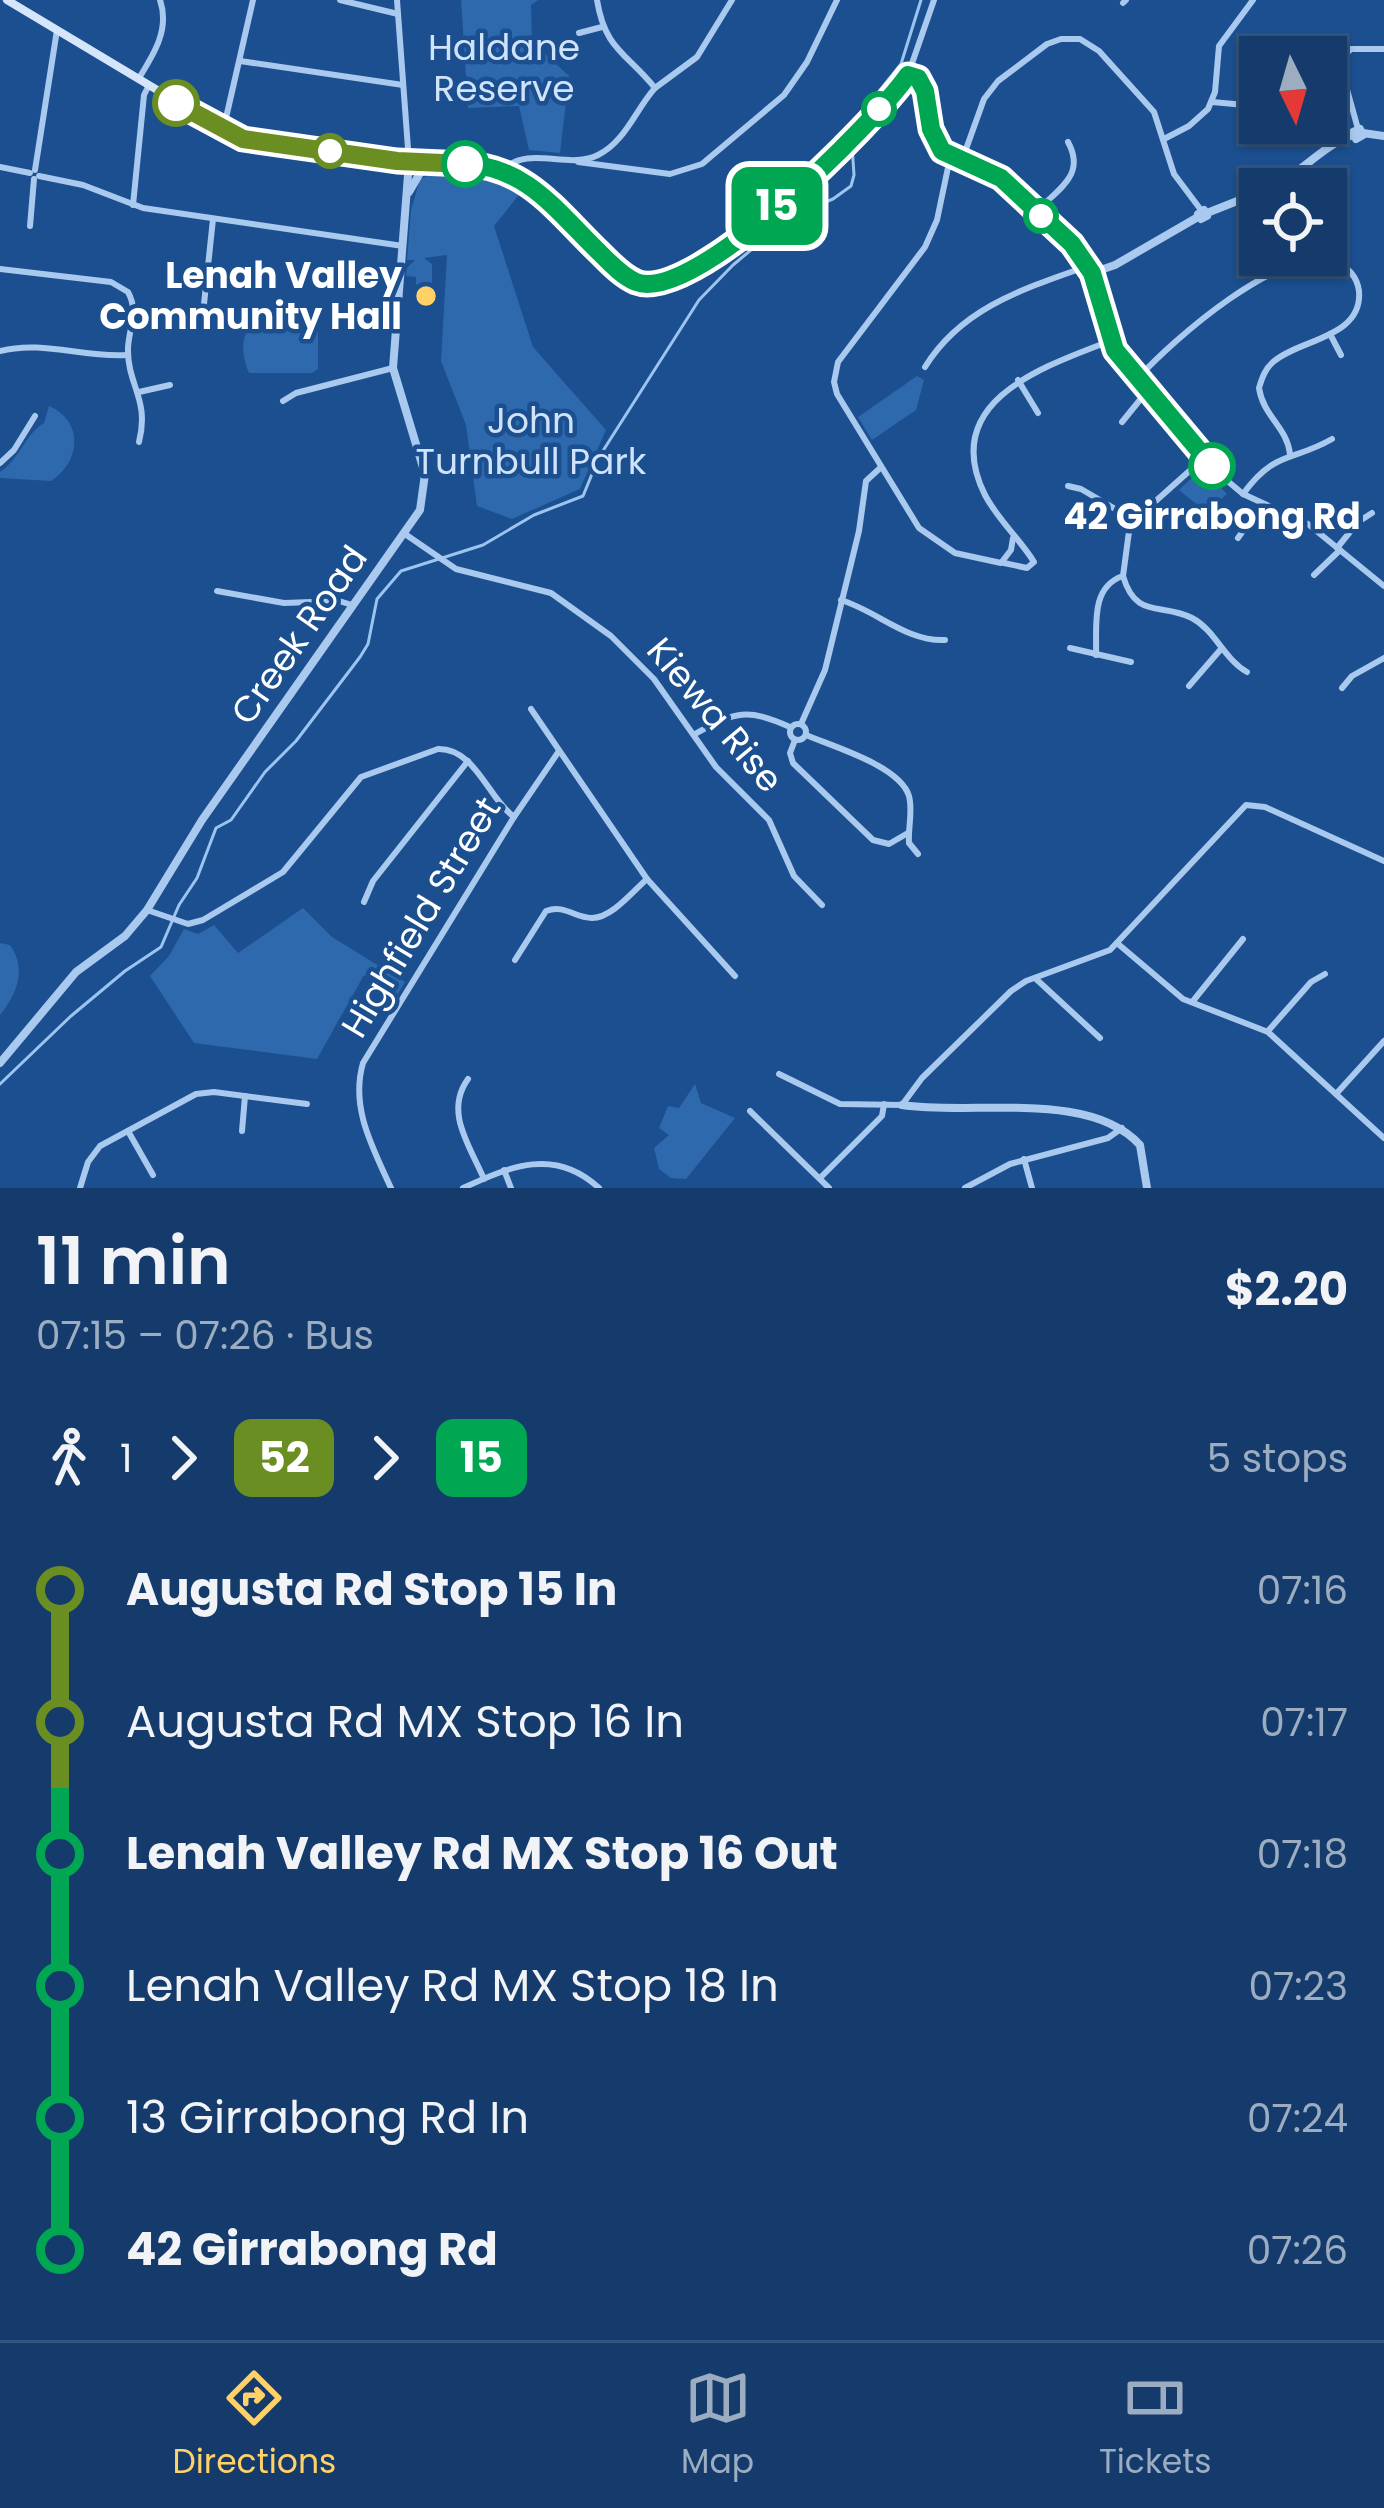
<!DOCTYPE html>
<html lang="en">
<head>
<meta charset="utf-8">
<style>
	:root { --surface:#143b6b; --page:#1d4271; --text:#f1f3f6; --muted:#9dadc1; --line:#33557e; --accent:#ffd166 }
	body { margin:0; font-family:Poppins,sans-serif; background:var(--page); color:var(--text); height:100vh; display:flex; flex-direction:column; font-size:45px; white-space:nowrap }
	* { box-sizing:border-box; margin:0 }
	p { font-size:39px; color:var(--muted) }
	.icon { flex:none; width:66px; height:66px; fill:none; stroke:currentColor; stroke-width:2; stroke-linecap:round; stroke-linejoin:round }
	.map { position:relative; height:1188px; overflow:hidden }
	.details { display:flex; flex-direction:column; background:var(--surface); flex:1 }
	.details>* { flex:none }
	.badge { padding:0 24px; border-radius:18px; font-size:42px; line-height:78px }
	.needle { width:78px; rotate:175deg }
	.buttons { position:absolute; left:1239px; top:36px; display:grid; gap:24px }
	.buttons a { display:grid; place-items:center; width:108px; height:108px; border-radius:0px; background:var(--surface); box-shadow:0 3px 9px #0004,0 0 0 3px var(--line); font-size:60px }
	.map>.badge { position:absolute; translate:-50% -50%; box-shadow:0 0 0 6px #fff }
	.legs { display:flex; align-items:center; gap:18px; height:132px; padding:0 36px; font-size:39px }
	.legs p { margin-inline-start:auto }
	.head { display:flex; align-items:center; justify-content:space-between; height:204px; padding:0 36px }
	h1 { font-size:66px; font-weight:600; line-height:90px }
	ul { padding:0 36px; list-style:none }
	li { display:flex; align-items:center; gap:42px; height:132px; font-size:45px }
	li i { display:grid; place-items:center; width:18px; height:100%; margin:0 15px; background:currentColor }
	li i::after { content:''; width:30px; height:30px; margin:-15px; border:9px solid; border-radius:50%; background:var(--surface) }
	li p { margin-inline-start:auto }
	li:first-child i { background:linear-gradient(#0000 50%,currentColor 0) }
	li:last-child i { background:linear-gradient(currentColor 50%,#0000 0) }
	.tab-bar { display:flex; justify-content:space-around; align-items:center; height:168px; border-top:3px solid var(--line); background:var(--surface); font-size:33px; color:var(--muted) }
	.tab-bar a { display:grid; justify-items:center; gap:6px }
	.tab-bar .current { color:var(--accent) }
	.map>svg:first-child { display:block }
	.green { fill:#2e69ad }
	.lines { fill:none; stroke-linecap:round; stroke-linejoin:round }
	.stream { stroke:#9cc4f0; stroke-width:3 }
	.minor { stroke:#a9c9ee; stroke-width:6 }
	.tertiary { stroke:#a9c9ee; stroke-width:8 }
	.secondary { stroke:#d6e6fa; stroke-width:8 }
	.line-1-casing { stroke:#fff; stroke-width:27 }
	.line-2-casing { stroke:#fff; stroke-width:27 }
	.line-1 { stroke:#6b8e23; stroke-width:18 }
	.line-2 { stroke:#00a651; stroke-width:18 }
	.stop-1-dot { fill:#fff; stroke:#6b8e23; stroke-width:6 }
	.stop-2-dot { fill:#fff; stroke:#00a651; stroke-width:6 }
	.poi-dot { fill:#ffd166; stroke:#1b4f8f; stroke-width:4.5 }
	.labels { text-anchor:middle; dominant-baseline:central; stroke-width:9; stroke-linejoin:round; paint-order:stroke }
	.park-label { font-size:36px; fill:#cfe3fa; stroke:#1b4f8f }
	.poi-label { font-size:36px; font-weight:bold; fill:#fff; stroke:#1b4f8f; text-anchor:end }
	.stop-label { font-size:36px; font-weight:bold; fill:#fff; stroke:#1b4f8f }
	.street-label { font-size:36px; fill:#fff; stroke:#1b4f8f }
</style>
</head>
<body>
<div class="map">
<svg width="1384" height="1188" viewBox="0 0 1384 1188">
	<rect width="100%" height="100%" fill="#1b4f8f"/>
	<g class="green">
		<polygon points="461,0 538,0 531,5 532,42 569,76 560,153 529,150 519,106 468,108"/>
		<polygon points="438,171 500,176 522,191 494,226 533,347 606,430 580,489 512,519 477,506 466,425 441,361 447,255 424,258 432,264 432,287 416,285 416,277 406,276 407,268 415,260 407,260 411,210 420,179"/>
		<path d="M 254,322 L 315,323 L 318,331 L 318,369 L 312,373 L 249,373 C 242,358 239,334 254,322 Z"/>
		<polygon points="917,376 924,380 916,410 872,440 858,417"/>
		<path d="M 49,406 C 84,421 81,462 51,481 L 0,478 L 0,472 C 20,459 25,434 44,423 Z"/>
		<polygon points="1202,468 1227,494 1206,512 1179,490"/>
		<polygon points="303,908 332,937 405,982 397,995 364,975 317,1059 194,1043 150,976 169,956 184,929 198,934 214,925 238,953"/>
		<path d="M 0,943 L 10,945 C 27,969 17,994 0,1015 Z"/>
		<polygon points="695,1084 701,1103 735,1118 686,1179 671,1178 659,1169 654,1148 669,1135 659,1128 668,1106 679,1108"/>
	</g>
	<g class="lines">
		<g class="stream">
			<polyline points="852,125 901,64 921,0"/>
			<polyline points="0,1084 71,1016 125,971 161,947 179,905 197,878 216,828 231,820 265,772 296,741 360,657 368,644 377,599 401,571 483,545 534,515 583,496 599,457 699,300 733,265 793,215 833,199 851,186 854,175 852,145"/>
		</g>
		<g class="minor">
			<polyline points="340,0 398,14"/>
			<polyline points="397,0 409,162"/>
			<polyline points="1123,3 1126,0"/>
			<polyline points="579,33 602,27"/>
			<polyline points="240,61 403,85"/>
			<polyline points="908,75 934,0"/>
			<path d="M 139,78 C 154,54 170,29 160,0"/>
			<polyline points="655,88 697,57 732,0"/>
			<polyline points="1212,102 1245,105 1260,94"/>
			<polyline points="1358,129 1339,61 1351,49 1384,49"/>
			<polyline points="223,131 253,0"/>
			<polyline points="1164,139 1189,126 1208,109 1215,92 1219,46 1253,0"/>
			<polyline points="950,158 937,220 925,247 838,362 834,382 837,394 919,528 955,553 1001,563 1011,550 1013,538"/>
			<polyline points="578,162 670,174 702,164 784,95 807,62 837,0"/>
			<polyline points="961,163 984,99 998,81 1047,44 1061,39 1080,39 1099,51 1154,112 1174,174 1201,210"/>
			<polyline points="0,167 30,173"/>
			<path d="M 504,169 C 529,145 568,170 598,155 C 625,142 636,109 655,88 C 627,53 605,50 597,0"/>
			<polyline points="35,170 57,30"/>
			<polyline points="39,176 83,185 143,208 403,246"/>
			<polyline points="133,205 144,95 149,85"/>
			<path d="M 1037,211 C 1059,188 1086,175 1068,142"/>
			<polyline points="30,226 34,179"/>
			<path d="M 0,269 L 111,282 L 128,292 C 139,312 129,327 128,348 C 127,385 150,399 139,442"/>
			<polyline points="1092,273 1115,350 1224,478 1243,494 1308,524 1384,586"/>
			<polyline points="204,304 213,219"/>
			<polyline points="1330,334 1341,355"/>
			<path d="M 0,351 C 43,340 83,358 127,355"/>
			<path d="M 925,367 C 962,307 1026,288 1088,266"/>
			<path d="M 1138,378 C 1174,339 1280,245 1336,261 C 1348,268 1357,276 1359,291 C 1363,338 1299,339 1273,362 C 1265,369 1262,378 1259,388 C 1263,416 1287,427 1290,454"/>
			<polyline points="1018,380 1038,413"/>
			<polyline points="139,392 170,385"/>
			<polyline points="283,401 296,393 393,368"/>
			<polyline points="1122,422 1148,390"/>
			<polyline points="0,463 14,450 35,416"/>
			<polyline points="1068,486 1081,489 1134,520"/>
			<path d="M 1243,494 C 1275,450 1292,462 1332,439"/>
			<polyline points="405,534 456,569 551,593 611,636 654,679 716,767 769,820 794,876 822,905"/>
			<polyline points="1238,538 1262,504"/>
			<polyline points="1337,548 1358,522 1372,513"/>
			<path d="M 1004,563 L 1027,568 L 1034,562 C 1020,539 998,520 985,495 C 938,401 1045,366 1110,341"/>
			<polyline points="1314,575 1340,550"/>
			<path d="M 1123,576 C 1136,620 1161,602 1192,618 C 1215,630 1224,659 1247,672"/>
			<polyline points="217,591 284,603 339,601 352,605"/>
			<path d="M 841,600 C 877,611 907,642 945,640"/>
			<polyline points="1070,648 1131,662"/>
			<path d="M 1096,655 C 1097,626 1090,587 1123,576 L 1130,524 L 1205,457"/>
			<polyline points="1189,686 1221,649"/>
			<polyline points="1342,688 1352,676 1384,658"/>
			<polyline points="531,709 647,879 735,976"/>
			<circle cx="798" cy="732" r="8"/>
			<polyline points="801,724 825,670 859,531 866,481 879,469"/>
			<path d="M 695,734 C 736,711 747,708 790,727"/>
			<path d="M 806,735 C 834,747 900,766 909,796 C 913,811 908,827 909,843 L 918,854"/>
			<polyline points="795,740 790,753 793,763 873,840 889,844 908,833"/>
			<polyline points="364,902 373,881 468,761"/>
			<path d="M 147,910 L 188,924 L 203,920 L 283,872 L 361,777 L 438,749 C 475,748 488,798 514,817"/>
			<polyline points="1117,943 1183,999 1268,1032 1384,1138"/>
			<path d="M 515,960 L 546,911 C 565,904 574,918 592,918 C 612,918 633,891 647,879"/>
			<polyline points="1035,978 1100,1038"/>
			<polyline points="1193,1001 1243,939"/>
			<polyline points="1268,1031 1311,982 1325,974"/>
			<polyline points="779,1074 840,1104 902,1105 922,1078 1011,991 1026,981 1110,950 1246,805 1265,807 1384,861"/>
			<path d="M 468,1079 C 444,1112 470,1146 484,1179"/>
			<polyline points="1336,1094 1384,1041"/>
			<polyline points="750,1111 829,1188"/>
			<polyline points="128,1131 153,1175"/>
			<polyline points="242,1131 245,1096"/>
			<polyline points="1024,1159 1032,1188"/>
			<polyline points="504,1170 511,1188"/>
			<polyline points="821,1177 882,1116 884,1104"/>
			<polyline points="80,1188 88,1162 100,1146 196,1094 214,1092 307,1104"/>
			<path d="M 391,1188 C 373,1148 350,1108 363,1063 L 514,817 L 559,751"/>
			<path d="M 463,1188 C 511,1166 555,1147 599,1188"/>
			<polyline points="965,1188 1010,1164 1108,1138 1122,1128"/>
		</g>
		<g class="tertiary">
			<polygon points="1360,129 1363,135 1356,139 1353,132"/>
			<polyline points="1363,133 1384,136"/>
			<path d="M 1269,189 C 1300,175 1321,146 1353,135"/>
			<polyline points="409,192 420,173 435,166"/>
			<polygon points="1204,210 1207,216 1201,219 1198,214"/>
			<polyline points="1207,213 1260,192"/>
			<path d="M 0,1063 L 76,972 L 125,936 L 147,910 L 202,820 L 420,510 L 425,474 L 393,368 L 409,162 L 495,167 L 525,181 C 548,203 609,271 634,281 C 693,307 874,123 908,75 C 936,84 924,127 940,149 C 953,167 981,167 1000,178 C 1025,193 1078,247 1092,273 L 1115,265 L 1198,217"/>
			<path d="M 902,1105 C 972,1116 1089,1089 1140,1145 L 1147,1188"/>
		</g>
		<polyline class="secondary" points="7,0 234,136 409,162"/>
	</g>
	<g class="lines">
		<g class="line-1-casing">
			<polyline id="line-1" points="176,103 243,139 397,161 465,164"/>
		</g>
		<g class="line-2-casing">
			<path id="line-2" d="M 465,164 C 528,167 557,212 600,253 C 610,263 622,276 636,282 C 694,305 874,123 908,75 L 918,78 L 925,91 L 931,129 L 942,151 L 1001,178 L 1072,244 L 1092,273 L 1115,350 L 1212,466"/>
		</g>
		<use href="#line-1" class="line-1"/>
		<use href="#line-2" class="line-2"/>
	</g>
	<g class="stop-1-dot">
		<circle cx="176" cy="103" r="21"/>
		<circle cx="330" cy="151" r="15"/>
	</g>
	<g class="stop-2-dot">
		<circle cx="879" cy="109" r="15"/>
		<circle cx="465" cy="164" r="21"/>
		<circle cx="1041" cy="216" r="15"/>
		<circle cx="1212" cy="466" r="21"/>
	</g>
	<circle class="poi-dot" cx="426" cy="296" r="12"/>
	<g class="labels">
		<g class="park-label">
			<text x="504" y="47">Haldane<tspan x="504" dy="41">Reserve</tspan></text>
			<text x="531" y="420">John<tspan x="531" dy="41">Turnbull Park</tspan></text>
		</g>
		<g class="poi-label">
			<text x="402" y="275">Lenah Valley<tspan x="402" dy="41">Community Hall</tspan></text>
		</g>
		<g class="stop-label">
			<text x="1212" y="516">42 Girrabong Rd</text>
		</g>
		<g class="street-label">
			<text transform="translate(299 635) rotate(-55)">Creek Road</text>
			<text transform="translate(715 715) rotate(50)">Kiewa Rise</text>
			<text transform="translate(421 917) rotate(-59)">Highfield Street</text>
		</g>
	</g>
</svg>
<div class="buttons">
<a><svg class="needle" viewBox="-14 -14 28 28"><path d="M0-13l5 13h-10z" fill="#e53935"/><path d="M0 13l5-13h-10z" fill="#9dadc1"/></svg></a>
<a><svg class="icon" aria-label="locate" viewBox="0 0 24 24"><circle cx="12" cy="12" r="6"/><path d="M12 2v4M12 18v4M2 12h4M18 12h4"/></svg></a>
</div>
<b class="badge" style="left:777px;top:206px;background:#00a651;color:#fff">15</b>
</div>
<section class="details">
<div class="head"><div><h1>11 min</h1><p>07:15 – 07:26 · Bus</p></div><b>$2.20</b></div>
<div class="legs"><svg class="icon" aria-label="walk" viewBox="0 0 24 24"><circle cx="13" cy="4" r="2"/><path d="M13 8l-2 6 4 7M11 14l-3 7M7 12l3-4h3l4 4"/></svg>1<svg class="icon" aria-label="forward" viewBox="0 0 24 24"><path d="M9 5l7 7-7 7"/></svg><b class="badge" style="background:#6b8e23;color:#fff">52</b><svg class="icon" aria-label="forward" viewBox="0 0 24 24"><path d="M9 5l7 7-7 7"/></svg><b class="badge" style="background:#00a651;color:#fff">15</b><p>5 stops</p></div>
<ul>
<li><i style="color:#6b8e23"></i><b>Augusta Rd Stop 15 In</b><p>07:16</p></li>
<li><i style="color:#6b8e23"></i><span>Augusta Rd MX Stop 16 In</span><p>07:17</p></li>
<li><i style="color:#00a651"></i><b>Lenah Valley Rd MX Stop 16 Out</b><p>07:18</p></li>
<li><i style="color:#00a651"></i><span>Lenah Valley Rd MX Stop 18 In</span><p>07:23</p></li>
<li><i style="color:#00a651"></i><span>13 Girrabong Rd In</span><p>07:24</p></li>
<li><i style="color:#00a651"></i><b>42 Girrabong Rd</b><p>07:26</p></li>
</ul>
</section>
<nav class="tab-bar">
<a class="current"><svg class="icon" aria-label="directions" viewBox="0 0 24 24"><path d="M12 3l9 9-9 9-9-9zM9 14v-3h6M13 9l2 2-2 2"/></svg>Directions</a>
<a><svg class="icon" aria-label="map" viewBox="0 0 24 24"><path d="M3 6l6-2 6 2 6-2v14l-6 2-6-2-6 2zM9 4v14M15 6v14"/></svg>Map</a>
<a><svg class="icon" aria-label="tickets" viewBox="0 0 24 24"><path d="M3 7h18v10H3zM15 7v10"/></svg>Tickets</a>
</nav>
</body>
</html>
